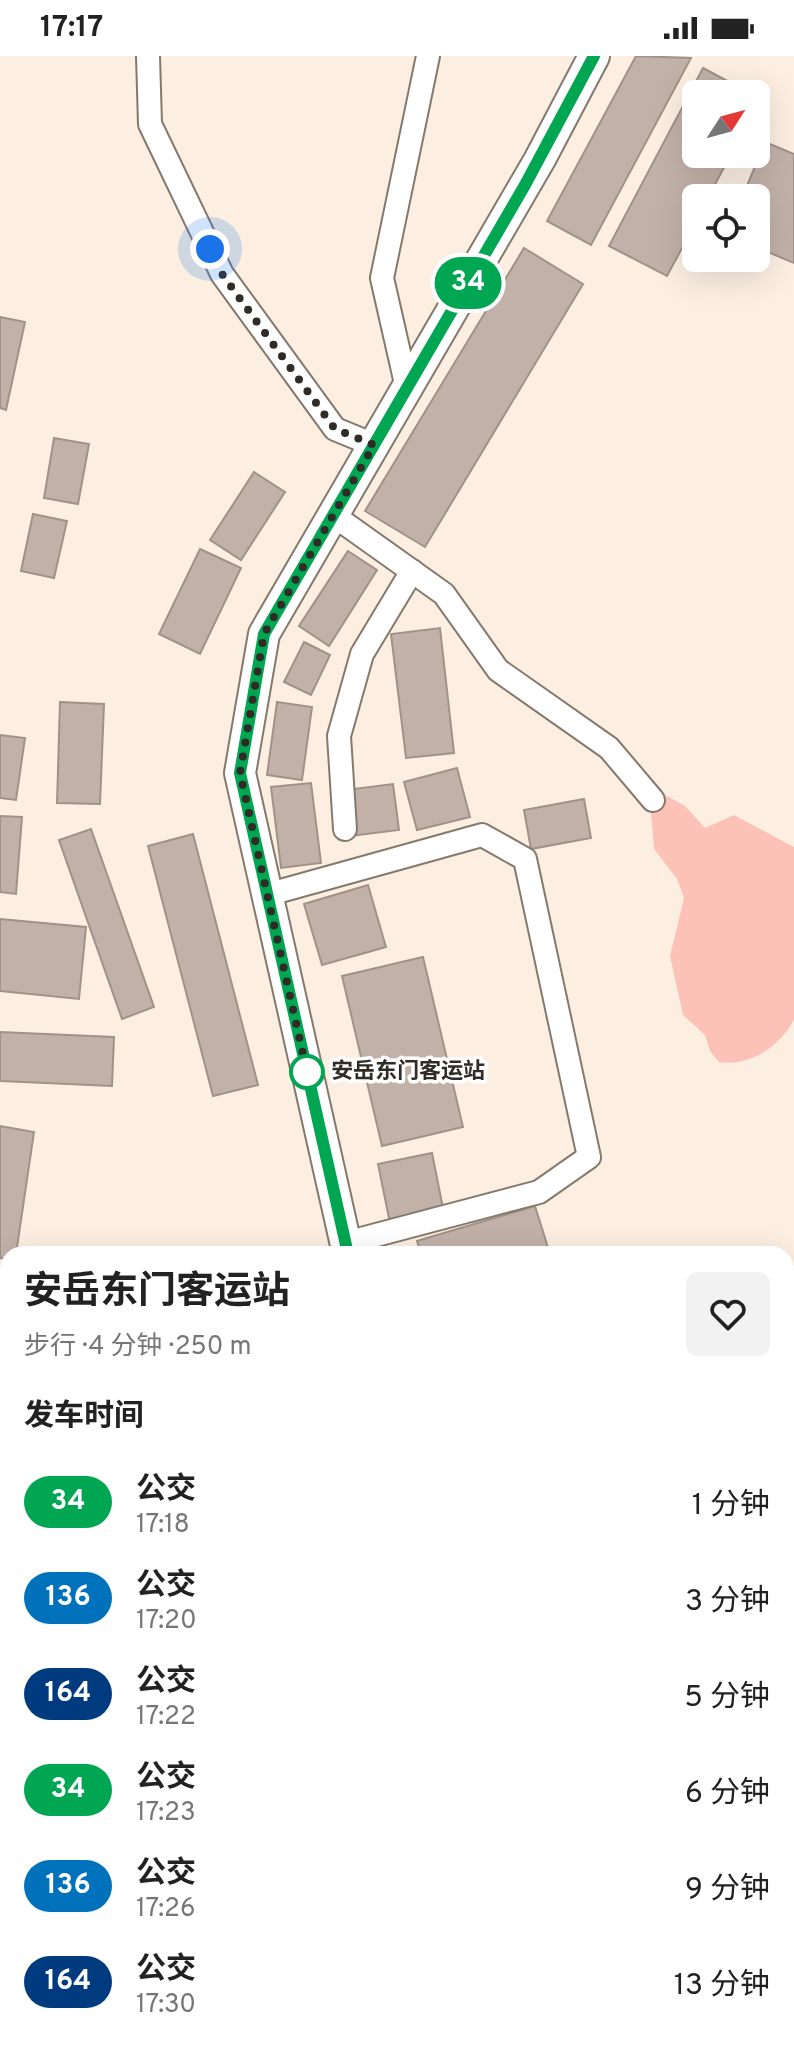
<!DOCTYPE html>
<html lang="zh">
<head>
<meta charset="utf-8">
<style>
	:root { --surface:#fff; --page:#f2f2f2; --text:#222; --muted:#767676 }
	body { margin:0; font-family:Overpass,"Noto Sans SC",sans-serif; background:var(--page); color:var(--text); height:100vh; display:flex; flex-direction:column; font-size:30px; white-space:nowrap }
	* { box-sizing:border-box; margin:0 }
	p { font-size:26px; color:var(--muted) }
	.icon { flex:none; width:44px; height:44px; fill:none; stroke:currentColor; stroke-width:2; stroke-linecap:round; stroke-linejoin:round }
	.map { position:relative; flex:1; overflow:hidden }
	.panel { position:absolute; left:0px; top:1190px; width:794px; height:802px; display:flex; flex-direction:column; background:var(--surface); border-radius:24px 24px 0 0; box-shadow:0 8px 32px #0002 }
	.panel>* { flex:none }
	.badge { padding:0 16px; border-radius:26px; font-size:28px; line-height:52px }
	.needle { width:52px; rotate:54deg }
	.controls { position:absolute; left:682px; top:24px; display:grid; gap:16px }
	.controls a { display:grid; place-items:center; width:88px; height:88px; border-radius:12px; background:var(--surface); box-shadow:0 8px 32px #0002; font-size:40px }
	.you { position:absolute; width:40px; height:40px; margin:-20px; border:6px solid #fff; border-radius:50%; background:#1a73e8; box-shadow:0 0 0 12px #1a73e833 }
	.map>.badge { position:absolute; translate:-50% -50%; box-shadow:0 0 0 4px #fff }
	h2 { padding:0 24px; font-size:30px; line-height:72px }
	.round { display:grid; place-items:center; flex:none; width:84px; height:84px; border-radius:12px; background:var(--page) }
	.headline { display:flex; align-items:center; justify-content:space-between; height:136px; padding:0 24px }
	h1 { font-size:38px; font-weight:700; line-height:60px }
	ul { padding:0; list-style:none }
	li { display:flex; align-items:center; gap:24px; height:96px; padding:0 24px }
	li div { flex:1 }
	li b { display:block; font-size:30px }
	li em { font-style:normal }
	li .badge { min-width:88px; font-weight:700; text-align:center }
	.status { display:flex; justify-content:space-between; align-items:center; height:56px; padding:0 40px; background:var(--surface); direction:ltr }
	.status svg { height:22px; fill:currentColor }
	.map>svg:first-child { display:block }
	.green { fill:#fcc2b7 }
	.building { fill:#c2b1a8; stroke:#a19188; stroke-width:2 }
	.lines { fill:none; stroke-linecap:round; stroke-linejoin:round }
	.street-casing { stroke:#84796c; stroke-width:26 }
	.secondary-casing { stroke:#84796c; stroke-width:34 }
	.highway-casing { stroke:#84796c; stroke-width:44 }
	.street { stroke:#fff; stroke-width:22 }
	.secondary { stroke:#fff; stroke-width:30 }
	.highway { stroke:#fff; stroke-width:40 }
	.line-casing { stroke:#fff; stroke-width:18 }
	.line { stroke:#00a651; stroke-width:12 }
	.walk { stroke:#302b26; stroke-width:8; stroke-dasharray:0 14.4 }
	.stop-dot { fill:#fff; stroke:#00a651; stroke-width:4 }
	.labels { text-anchor:middle; dominant-baseline:central; stroke-width:7; stroke-linejoin:round; paint-order:stroke }
	.stop-label { font-size:22px; font-weight:bold; fill:#302b26; stroke:#fff; text-anchor:start }
</style>
</head>
<body>
<div class="status"><b>17:17</b><svg viewBox="0 0 49 12"><path d="M0 12V9h3v3zM5 12V6h3v6zM10 12V3h3v9zM15 12V0h3v12zM26 1h20v11H26zM47 4h2v5h-2z"/></svg></div>
<div class="map">
<svg width="794" height="1991" viewBox="0 0 794 1991">
	<rect width="100%" height="100%" fill="#fcefe2"/>
	<g class="green">
		<path d="M 667,740 L 685,750 L 705,772 L 734,759 L 794,791 L 794,964 C 779,991 750,1011 719,1006 L 710,995 L 705,979 L 683,959 L 670,900 L 684,842 L 677,823 L 654,793 L 650,744 Z"/>
		<polygon points="0,1769 8,1770 8,1984 673,1984 670,1991 0,1991"/>
	</g>
	<g class="building">
		<polygon points="636,0 691,2 591,189 547,165"/>
		<polygon points="703,12 752,38 696,38 696,98 731,98 708,142 696,142 696,166 667,220 609,190"/>
		<polygon points="765,86 794,98 794,207 756,191 756,142 742,142"/>
		<polygon points="524,192 583,228 425,491 365,455"/>
		<polygon points="0,261 25,266 6,354 0,352"/>
		<polygon points="54,382 89,388 78,448 44,442"/>
		<polygon points="254,416 285,436 241,504 210,484"/>
		<polygon points="33,458 67,465 54,522 21,515"/>
		<polygon points="200,493 241,512 200,598 159,578"/>
		<polygon points="348,495 377,514 329,590 299,570"/>
		<polygon points="440,572 454,697 406,702 391,578"/>
		<polygon points="304,586 330,599 311,639 284,626"/>
		<polygon points="60,646 104,648 100,748 57,747"/>
		<polygon points="277,646 312,651 302,724 267,719"/>
		<polygon points="0,679 25,682 16,744 0,742"/>
		<polygon points="457,712 470,761 417,774 404,726"/>
		<polygon points="311,727 321,807 281,812 271,731"/>
		<polygon points="393,728 399,774 351,780 345,734"/>
		<polygon points="584,743 591,782 531,793 524,754"/>
		<polygon points="0,760 22,761 16,838 0,836"/>
		<polygon points="91,773 154,951 122,963 59,784"/>
		<polygon points="193,778 258,1029 213,1040 148,790"/>
		<polygon points="368,829 386,891 322,909 304,848"/>
		<polygon points="0,863 86,871 79,943 0,935"/>
		<polygon points="423,901 463,1071 382,1090 342,920"/>
		<polygon points="0,976 114,981 112,1030 0,1025"/>
		<polygon points="0,1070 34,1076 16,1198 8,1198 8,1203 0,1202"/>
		<polygon points="432,1097 444,1157 390,1167 378,1108"/>
		<polygon points="535,1150 550,1198 421,1198 417,1185"/>
		<polygon points="0,1243 8,1244 8,1321 0,1320"/>
		<polygon points="0,1353 8,1355 0,1409"/>
		<polygon points="0,1458 8,1459 8,1511 0,1510"/>
		<polygon points="0,1567 8,1568 8,1625 0,1624"/>
	</g>
	<g class="lines">
		<g class="street-casing">
			<g id="street">
				<polyline points="148,0 150,68 222,218 335,373 374,389"/>
				<polyline points="407,332 382,222 428,0"/>
				<polyline points="333,459 444,538 498,614 609,692 653,744"/>
				<polyline points="345,773 339,680 362,598 412,515"/>
				<polyline points="266,839 482,779 525,803 589,1101 539,1136 346,1187"/>
			</g>
		</g>
		<g class="secondary-casing">
			<g id="secondary">
				<polyline points="348,1198 240,717 264,578 540,103 594,0"/>
				<polyline points="0,1677 8,1678"/>
				<polyline points="786,1834 794,1844"/>
			</g>
		</g>
		<g class="highway-casing">
			<polyline id="highway" points="767,1991 773,1984"/>
		</g>
		<use href="#street" class="street"/>
		<use href="#secondary" class="secondary"/>
		<use href="#highway" class="highway"/>
	</g>
	<g class="lines">
		<g class="line-casing">
			<polyline id="line" points="348,1198 240,717 264,578 525,129 594,0"/>
		</g>
		<use href="#line" class="line"/>
		<polyline class="walk" points="210,193 222,218 335,373 374,389 264,578 240,717 307,1016"/>
	</g>
	<circle class="stop-dot" cx="307" cy="1016" r="16"/>
	<g class="labels">
		<g class="stop-label">
			<text x="331" y="1016">安岳东门客运站</text>
		</g>
	</g>
</svg>
<div class="controls">
<a><svg class="needle" viewBox="-14 -14 28 28"><path d="M0-13l5 13h-10z" fill="#e53935"/><path d="M0 13l5-13h-10z" fill="#767676"/></svg></a>
<a><svg class="icon" aria-label="locate" viewBox="0 0 24 24"><circle cx="12" cy="12" r="6"/><path d="M12 2v4M12 18v4M2 12h4M18 12h4"/></svg></a>
</div>
<div class="you" style="left:210px;top:193px"></div>
<b class="badge" style="left:468px;top:227px;background:#00a651;color:#fff">34</b>
<section class="panel">
<div class="headline"><div><h1>安岳东门客运站</h1><p>步行 · 4 分钟 · 250 m</p></div><a class="round"><svg class="icon" aria-label="heart" viewBox="0 0 24 24"><path d="M12 20l-8-8c-3-5 5-10 8-4 3-6 11-1 8 4z"/></svg></a></div>
<h2>发车时间</h2>
<ul>
<li><span class="badge" style="background:#00a651;color:#fff">34</span><div><b>公交</b><p>17:18</p></div><em>1 分钟</em></li>
<li><span class="badge" style="background:#0072bc;color:#fff">136</span><div><b>公交</b><p>17:20</p></div><em>3 分钟</em></li>
<li><span class="badge" style="background:#003b80;color:#fff">164</span><div><b>公交</b><p>17:22</p></div><em>5 分钟</em></li>
<li><span class="badge" style="background:#00a651;color:#fff">34</span><div><b>公交</b><p>17:23</p></div><em>6 分钟</em></li>
<li><span class="badge" style="background:#0072bc;color:#fff">136</span><div><b>公交</b><p>17:26</p></div><em>9 分钟</em></li>
<li><span class="badge" style="background:#003b80;color:#fff">164</span><div><b>公交</b><p>17:30</p></div><em>13 分钟</em></li>
</ul>
</section>
</div>
</body>
</html>
